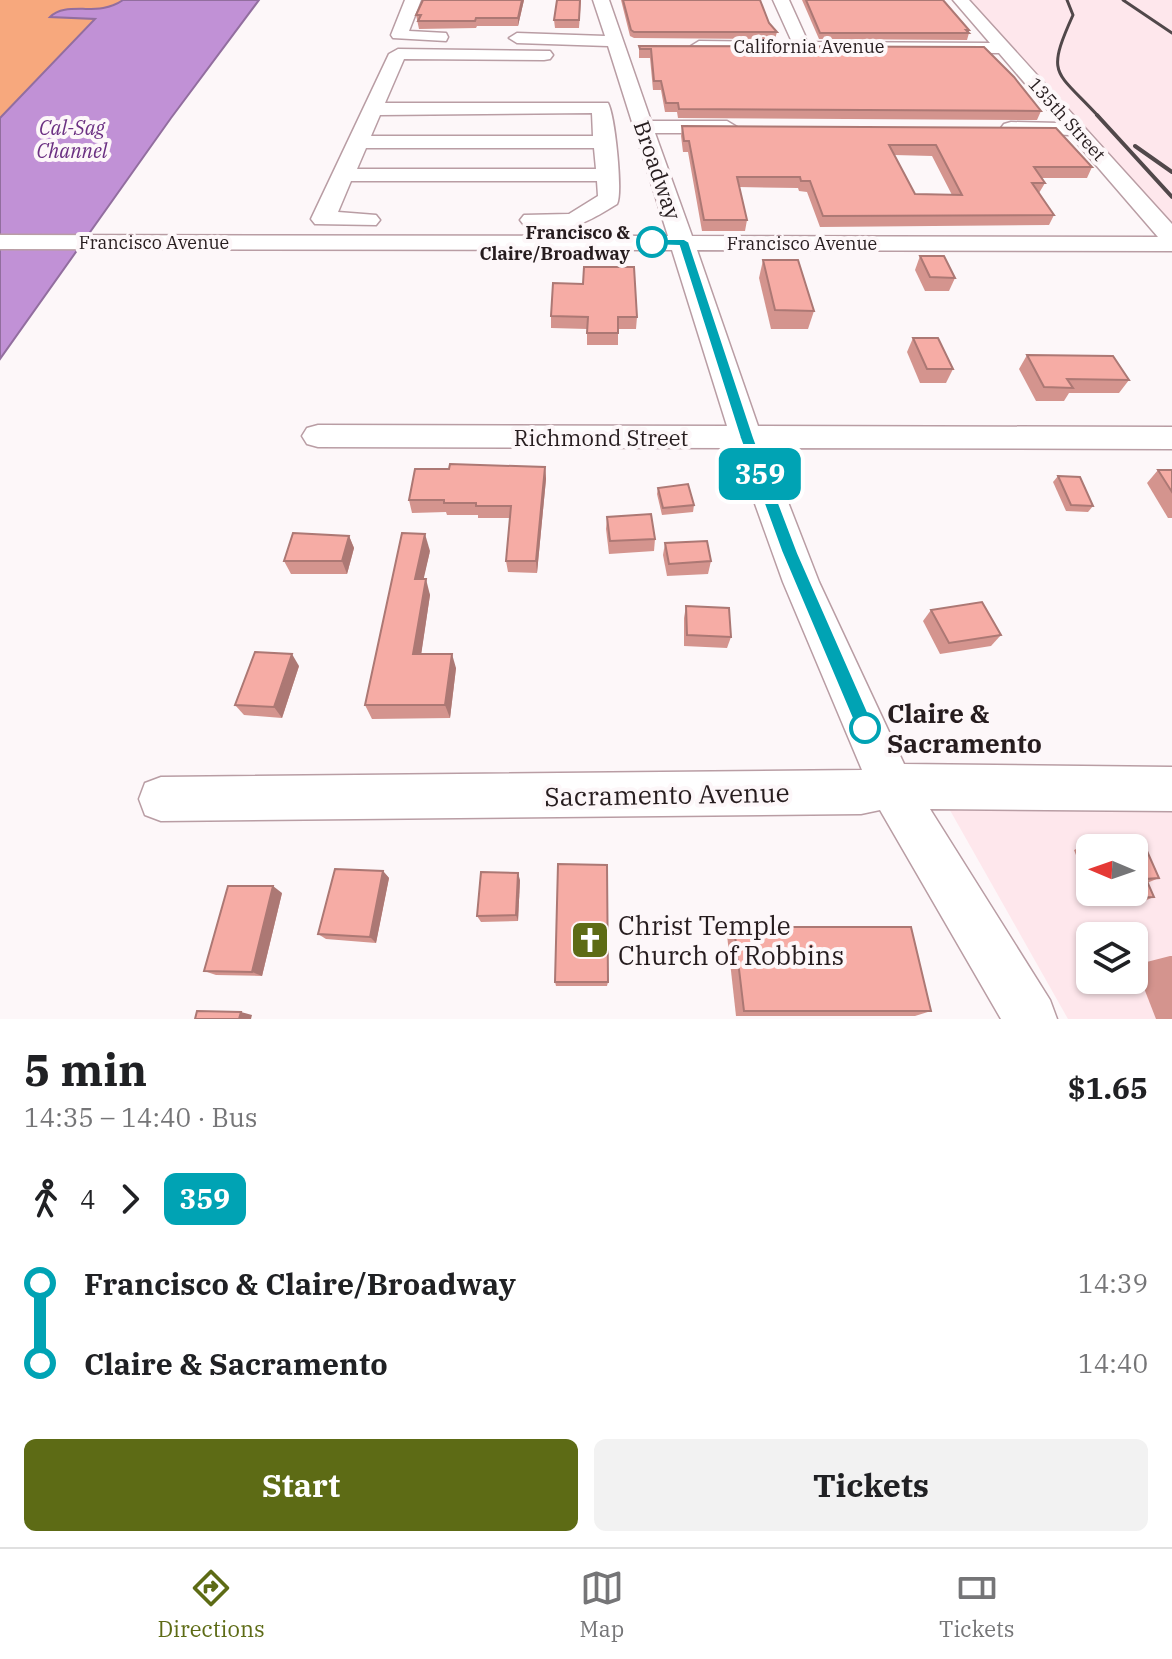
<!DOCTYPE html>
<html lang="en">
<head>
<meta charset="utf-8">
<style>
	:root { --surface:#fff; --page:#f2f2f2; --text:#202124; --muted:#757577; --line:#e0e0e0; --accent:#5d6b15 }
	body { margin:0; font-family:"IBM Plex Serif",serif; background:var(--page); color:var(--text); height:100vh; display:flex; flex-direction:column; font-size:30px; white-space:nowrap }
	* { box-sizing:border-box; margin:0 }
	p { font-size:26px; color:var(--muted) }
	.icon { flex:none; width:44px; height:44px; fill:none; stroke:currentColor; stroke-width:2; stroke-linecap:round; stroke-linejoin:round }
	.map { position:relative; height:1019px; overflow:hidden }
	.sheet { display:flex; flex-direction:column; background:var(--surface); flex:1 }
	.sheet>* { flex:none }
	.badge { padding:0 16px; border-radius:12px; font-size:28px; line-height:52px }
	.needle { width:52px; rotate:272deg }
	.tools { position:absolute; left:1076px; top:834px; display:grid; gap:16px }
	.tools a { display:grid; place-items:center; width:72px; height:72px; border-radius:12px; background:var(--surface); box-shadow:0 2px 6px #0004; font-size:40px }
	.map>.badge { position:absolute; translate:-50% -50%; box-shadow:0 0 0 4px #fff }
	.legs { display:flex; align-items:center; gap:12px; height:88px; padding:0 24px; font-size:26px }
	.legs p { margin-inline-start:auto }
	.head { display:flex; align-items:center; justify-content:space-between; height:136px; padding:0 24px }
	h1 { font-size:44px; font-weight:800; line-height:60px }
	.primary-button { display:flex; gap:16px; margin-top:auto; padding:16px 24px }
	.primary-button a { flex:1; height:92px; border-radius:12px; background:var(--accent); color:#fff; font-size:32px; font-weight:800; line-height:92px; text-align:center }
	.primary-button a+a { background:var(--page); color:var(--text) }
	ul { padding:0 24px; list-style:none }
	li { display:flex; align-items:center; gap:28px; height:80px; font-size:30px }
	li i { display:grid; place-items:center; width:12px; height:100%; margin:0 10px; background:currentColor }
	li i::after { content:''; width:20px; height:20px; margin:-10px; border:6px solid; border-radius:50%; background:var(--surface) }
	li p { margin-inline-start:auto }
	li:first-child i { background:linear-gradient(#0000 50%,currentColor 0) }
	li:last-child i { background:linear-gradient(currentColor 50%,#0000 0) }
	.dock { display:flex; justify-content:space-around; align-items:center; height:112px; border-top:2px solid var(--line); background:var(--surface); font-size:22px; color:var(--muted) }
	.dock a { display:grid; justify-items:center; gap:4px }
	.dock .on { color:var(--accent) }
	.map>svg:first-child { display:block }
	.built { fill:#fee7ec; fill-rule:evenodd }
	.forest { fill:#f7a87d }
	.water { fill:#c191d6; stroke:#926e9f; stroke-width:2 }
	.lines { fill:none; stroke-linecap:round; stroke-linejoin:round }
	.minor-casing { stroke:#b99da4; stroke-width:3 }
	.minor { fill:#fff; fill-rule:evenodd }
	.rail-far1 { stroke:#51484a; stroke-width:3 }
	.rail { stroke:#51484a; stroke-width:4 }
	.wall { fill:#d4948e; fill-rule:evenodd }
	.shaded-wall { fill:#ac7874 }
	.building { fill:#f6aca5; stroke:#ac7874; stroke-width:2; fill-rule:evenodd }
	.line-1 { fill:#00a3b4; stroke:#fff; stroke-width:2 }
	.stop-1-dot { fill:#fff; stroke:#00a3b4; stroke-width:4 }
	.labels { text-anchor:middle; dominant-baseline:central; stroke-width:8; stroke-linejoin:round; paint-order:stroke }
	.far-street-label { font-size:18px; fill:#261c1e; stroke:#fdf7f9 }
	.far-stop-label { font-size:18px; font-weight:bold; fill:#261c1e; stroke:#fdf7f9; text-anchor:end }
	.far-water-label { font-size:20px; font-style:italic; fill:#6b3082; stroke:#fdf7f9 }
	.street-label { font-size:22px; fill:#261c1e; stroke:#fdf7f9 }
	.near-stop-label { font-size:26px; font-weight:bold; fill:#261c1e; stroke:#fdf7f9; text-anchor:start }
	.near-street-label { font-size:26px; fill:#261c1e; stroke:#fdf7f9 }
	.near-poi-label { font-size:26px; fill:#261c1e; stroke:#fdf7f9; text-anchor:start }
</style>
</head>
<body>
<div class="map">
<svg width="1172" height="1019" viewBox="0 0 1172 1019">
	<rect width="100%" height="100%" fill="#fdf7f9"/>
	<g class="built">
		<polygon points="969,0 1172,0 1172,229"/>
		<path d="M 947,805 L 1172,809 L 1172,1019 L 1068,1019 ZM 1090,848 L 1134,848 L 1134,892 L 1090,892 ZM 1090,936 L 1134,936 L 1134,980 L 1090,980 Z"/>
	</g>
	<polygon class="forest" points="0,0 123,0 110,9 63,9 96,19 0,118"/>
	<path class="water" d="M 123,0 L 259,0 L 171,118 L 0,359 L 0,118 L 95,19 L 50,17 C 67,0 98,18 123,0 Z"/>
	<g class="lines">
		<g class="minor-casing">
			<g id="minor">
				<polygon points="405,0 421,0 409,31 446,33 448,37 446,41 393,38 391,35"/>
				<polygon points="593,0 609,0 651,121 727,121 737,127 727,133 655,133 692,236 1158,237 1070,135 1004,132 1001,128 1004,124 1011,122 1059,123 999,53 699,51 691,46 699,41 792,42 773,0 789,0 808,42 990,43 953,0 969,0 1172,224 1172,251 697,250 758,426 1172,427 1172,449 767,448 819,582 904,764 1172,767 1172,811 930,809 1050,1000 1057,1019 1001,1019 880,810 861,814 161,821 145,815 139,799 145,783 161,777 862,770 783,582 735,448 318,447 307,444 302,436 307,428 318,425 727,426 672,250 0,249 0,235 668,236 608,46 517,43 509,38 517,33 605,36"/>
				<path d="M 398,49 L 550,51 L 553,55 L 550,59 L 544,60 L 404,59 L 385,103 L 608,103 C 615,116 623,193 617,204 C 583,225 565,235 524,225 L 520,220 L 524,215 L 569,214 L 598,196 L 597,181 L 351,181 L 338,212 L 376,215 L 380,220 L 376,225 L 315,224 L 311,219 L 389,54 ZM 592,113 L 593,136 L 371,136 L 380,115 ZM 366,148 L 594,148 L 596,169 L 357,169 Z"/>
			</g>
		</g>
		<use href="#minor" class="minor"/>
		<g class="rail-far1">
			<path d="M 1067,0 L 1073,15 C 1045,77 1056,70 1099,117"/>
			<polyline points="1123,0 1172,33"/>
		</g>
		<g class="rail">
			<polyline points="1097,115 1172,197"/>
			<polyline points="1135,146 1172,172"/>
		</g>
	</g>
	<g class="wall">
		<polygon points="423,0 524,0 518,26 477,26 476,28 419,29 416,15"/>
		<polygon points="581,0 579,28 555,28 554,20"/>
		<polygon points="621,0 760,0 769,23 777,32 775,39 634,38 630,36"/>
		<polygon points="802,0 943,0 969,30 969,33 967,40 819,39"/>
		<polygon points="639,46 1041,111 1037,120 678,118 677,112 665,112 661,90 653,90 650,58 639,58"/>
		<path d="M 682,126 L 1056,128 L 1092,167 L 1087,178 L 1041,178 L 1045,183 L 1039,193 L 1054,215 L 1049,225 L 820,227 L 807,192 L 799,191 L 798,188 L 739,187 L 747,220 L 745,231 L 702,231 L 688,152 L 683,152 L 681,136 ZM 894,155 L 932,156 L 952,195 L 915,194 Z"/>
		<polygon points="920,256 955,278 949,291 925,291 915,270"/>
		<polygon points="763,260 814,311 808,329 771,329 759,278"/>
		<polygon points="551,316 637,317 636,329 618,329 618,345 587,345 587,329 551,328"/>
		<polygon points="913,338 953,369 946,383 920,383 907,352"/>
		<polygon points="1027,355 1129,380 1119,393 1069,393 1064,401 1036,401 1019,369"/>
		<polygon points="545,467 546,479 537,573 508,572 506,561 510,518 478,518 478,515 447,515 446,512 412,513 409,500"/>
		<polygon points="1158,470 1172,470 1172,518 1168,518 1147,483"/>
		<polygon points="1058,476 1093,506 1088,512 1066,511 1053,482"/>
		<polygon points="658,488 694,505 693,512 662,515 657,494"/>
		<polygon points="607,517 655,539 654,551 609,554 606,529"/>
		<polygon points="349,536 354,548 347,574 291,574 284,561"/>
		<polygon points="665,543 711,561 708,574 667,576 663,555"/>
		<polygon points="430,551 423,579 430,595 421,654 456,668 450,718 372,719 365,705"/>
		<polygon points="686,606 731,637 727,648 684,646 684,618"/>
		<polygon points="931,610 1001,635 991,646 940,654 923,621"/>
		<polygon points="299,666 282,718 244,715 235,705"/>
		<polygon points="1143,842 1159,878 1147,883 1154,897 1137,904 1095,904 1090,892 1134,892 1134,848 1090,848 1090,891 1074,850 1089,843"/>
		<polygon points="383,871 389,878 376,943 326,939 318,934"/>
		<polygon points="520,880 518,921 481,922 477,916"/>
		<polygon points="282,893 262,976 216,975 204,971"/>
		<polygon points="734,927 931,1011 915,1016 736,1016 727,935"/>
		<polygon points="1170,956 1172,956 1172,1019 1156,1019 1135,965"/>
		<polygon points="555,982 608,982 607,986 556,986"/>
	</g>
	<g class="shaded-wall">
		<polygon points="522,0 524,0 518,26 518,18"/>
		<polygon points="545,467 546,479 537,573 536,561"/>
		<polygon points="425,534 430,551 420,595 415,579"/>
		<polygon points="349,536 354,548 347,574 342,561"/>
		<polygon points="426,579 430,595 419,669 413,654"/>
		<polygon points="292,654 299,666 282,718 274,707"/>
		<polygon points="452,654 456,668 450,718 445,705"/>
		<polygon points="383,871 389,878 376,943 370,937"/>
		<polygon points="518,873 520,880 518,921 516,915"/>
		<polygon points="273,886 282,893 262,976 252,972"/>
		<polygon points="241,1012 252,1015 251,1019 239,1019"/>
	</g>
	<g class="building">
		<polygon points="423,0 522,0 518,18 476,18 475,21 418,21 421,15 416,15"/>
		<polygon points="557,0 580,0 579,20 554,20"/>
		<polygon points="623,0 760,0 769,23 777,32 634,32 631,30"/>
		<polygon points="806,0 943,0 969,30 966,30 969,33 820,33"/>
		<polygon points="639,46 984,47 1014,77 1041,111 679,109 678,103 666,103 661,81 654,81 651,49 640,49"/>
		<path d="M 682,126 L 1056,128 L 1092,167 L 1034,167 L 1045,183 L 1032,183 L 1054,215 L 823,216 L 810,181 L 801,181 L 800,177 L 737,177 L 747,220 L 704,220 L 689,141 L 684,141 ZM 889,145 L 936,145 L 962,195 L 915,194 Z"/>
		<polygon points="920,256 944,256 955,278 930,277"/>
		<polygon points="763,260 798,260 814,311 775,310"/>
		<polygon points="584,267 634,267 637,317 618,317 618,333 587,333 588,317 551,316 553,283 583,284"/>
		<polygon points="913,338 938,338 953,369 927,369"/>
		<polygon points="1027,355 1113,356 1129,380 1067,379 1073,388 1044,387"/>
		<polygon points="450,464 545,467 536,561 506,561 511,506 476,506 476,503 444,503 444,500 409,500 415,469 449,469"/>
		<polygon points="1158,470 1172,470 1172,492"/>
		<polygon points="1058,476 1080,477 1093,506 1071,505"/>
		<polygon points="688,484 694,505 663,508 658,488"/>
		<polygon points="651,514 655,539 610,541 607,517"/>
		<polygon points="293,533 349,536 342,561 284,561"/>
		<polygon points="402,533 425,534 415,579 426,579 413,654 452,654 445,705 365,705"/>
		<polygon points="707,541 711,561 669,564 665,543"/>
		<polygon points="982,602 1001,635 949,643 931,610"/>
		<polygon points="686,606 729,608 731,637 687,635"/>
		<polygon points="255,652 292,654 274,707 235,705"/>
		<polygon points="1143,842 1159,878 1146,879 1154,897 1111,898 1109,892 1134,892 1134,848 1091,848 1089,843"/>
		<polygon points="558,864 607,865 608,982 555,982"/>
		<polygon points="335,869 383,871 370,937 318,934"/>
		<polygon points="481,872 518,873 516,915 477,916"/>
		<polygon points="228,886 273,886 252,972 204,971"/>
		<polygon points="734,927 911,927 931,1011 744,1011"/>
		<polygon points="197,1011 241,1012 239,1019 195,1019"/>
	</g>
	<polygon class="line-1" points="652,239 684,239 689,242 754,438 798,553 875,728 872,735 865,738 859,735 782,553 740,438 679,246 648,245 648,240"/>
	<defs>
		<g id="church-square" transform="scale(2)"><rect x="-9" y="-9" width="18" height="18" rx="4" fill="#5d6b15" stroke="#fdf7f9"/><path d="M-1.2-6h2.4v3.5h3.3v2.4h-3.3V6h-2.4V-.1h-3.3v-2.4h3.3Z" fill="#fff"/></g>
	</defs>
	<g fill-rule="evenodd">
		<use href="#church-square" x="590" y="940"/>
	</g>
	<g class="stop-1-dot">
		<circle cx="652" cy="242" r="14"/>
		<circle cx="865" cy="728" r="14"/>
	</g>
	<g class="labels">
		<g class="far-street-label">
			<text x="809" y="46">California Avenue</text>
			<text transform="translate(1067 119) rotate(48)">135th Street</text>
			<text x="154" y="242">Francisco Avenue</text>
			<text x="802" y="243">Francisco Avenue</text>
		</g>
		<g class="far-stop-label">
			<text x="630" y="232">Francisco &amp;<tspan x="630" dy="21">Claire/Broadway</tspan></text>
		</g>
		<g class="far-water-label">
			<text x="72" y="127">Cal-Sag<tspan x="72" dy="23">Channel</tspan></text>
		</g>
		<g class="street-label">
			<text transform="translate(658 170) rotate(71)">Broadway</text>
			<text x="601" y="437">Richmond Street</text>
		</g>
		<g class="near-stop-label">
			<text x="887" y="713">Claire &amp;<tspan x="887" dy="30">Sacramento</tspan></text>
		</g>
		<g class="near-street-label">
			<text transform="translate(667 794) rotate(-1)">Sacramento Avenue</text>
		</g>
		<g class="near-poi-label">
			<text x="618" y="925">Christ Temple<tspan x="618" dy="30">Church of Robbins</tspan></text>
		</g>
	</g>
</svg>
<div class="tools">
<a><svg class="needle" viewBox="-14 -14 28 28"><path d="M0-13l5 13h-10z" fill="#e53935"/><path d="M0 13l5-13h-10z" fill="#757577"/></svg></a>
<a><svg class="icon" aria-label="layers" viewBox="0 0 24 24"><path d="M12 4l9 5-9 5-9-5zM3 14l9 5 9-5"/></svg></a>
</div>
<b class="badge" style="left:760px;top:474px;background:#00a3b4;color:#fff">359</b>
</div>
<section class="sheet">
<div class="head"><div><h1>5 min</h1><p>14:35 – 14:40 · Bus</p></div><b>$1.65</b></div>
<div class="legs"><svg class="icon" aria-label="walk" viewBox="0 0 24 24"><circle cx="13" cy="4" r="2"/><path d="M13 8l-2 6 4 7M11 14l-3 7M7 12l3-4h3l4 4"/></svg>4<svg class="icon" aria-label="forward" viewBox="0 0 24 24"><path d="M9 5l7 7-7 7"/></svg><b class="badge" style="background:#00a3b4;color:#fff">359</b></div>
<ul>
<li><i style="color:#00a3b4"></i><b>Francisco &amp; Claire/Broadway</b><p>14:39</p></li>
<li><i style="color:#00a3b4"></i><b>Claire &amp; Sacramento</b><p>14:40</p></li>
</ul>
<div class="primary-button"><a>Start</a><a>Tickets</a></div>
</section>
<nav class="dock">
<a class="on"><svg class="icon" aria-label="directions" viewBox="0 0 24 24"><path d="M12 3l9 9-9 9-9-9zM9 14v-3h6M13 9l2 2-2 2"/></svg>Directions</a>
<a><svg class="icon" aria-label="map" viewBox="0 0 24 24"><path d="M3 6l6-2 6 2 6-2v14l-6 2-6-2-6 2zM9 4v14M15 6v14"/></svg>Map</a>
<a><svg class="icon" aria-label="tickets" viewBox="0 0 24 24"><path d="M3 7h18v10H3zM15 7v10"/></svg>Tickets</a>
</nav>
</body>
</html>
